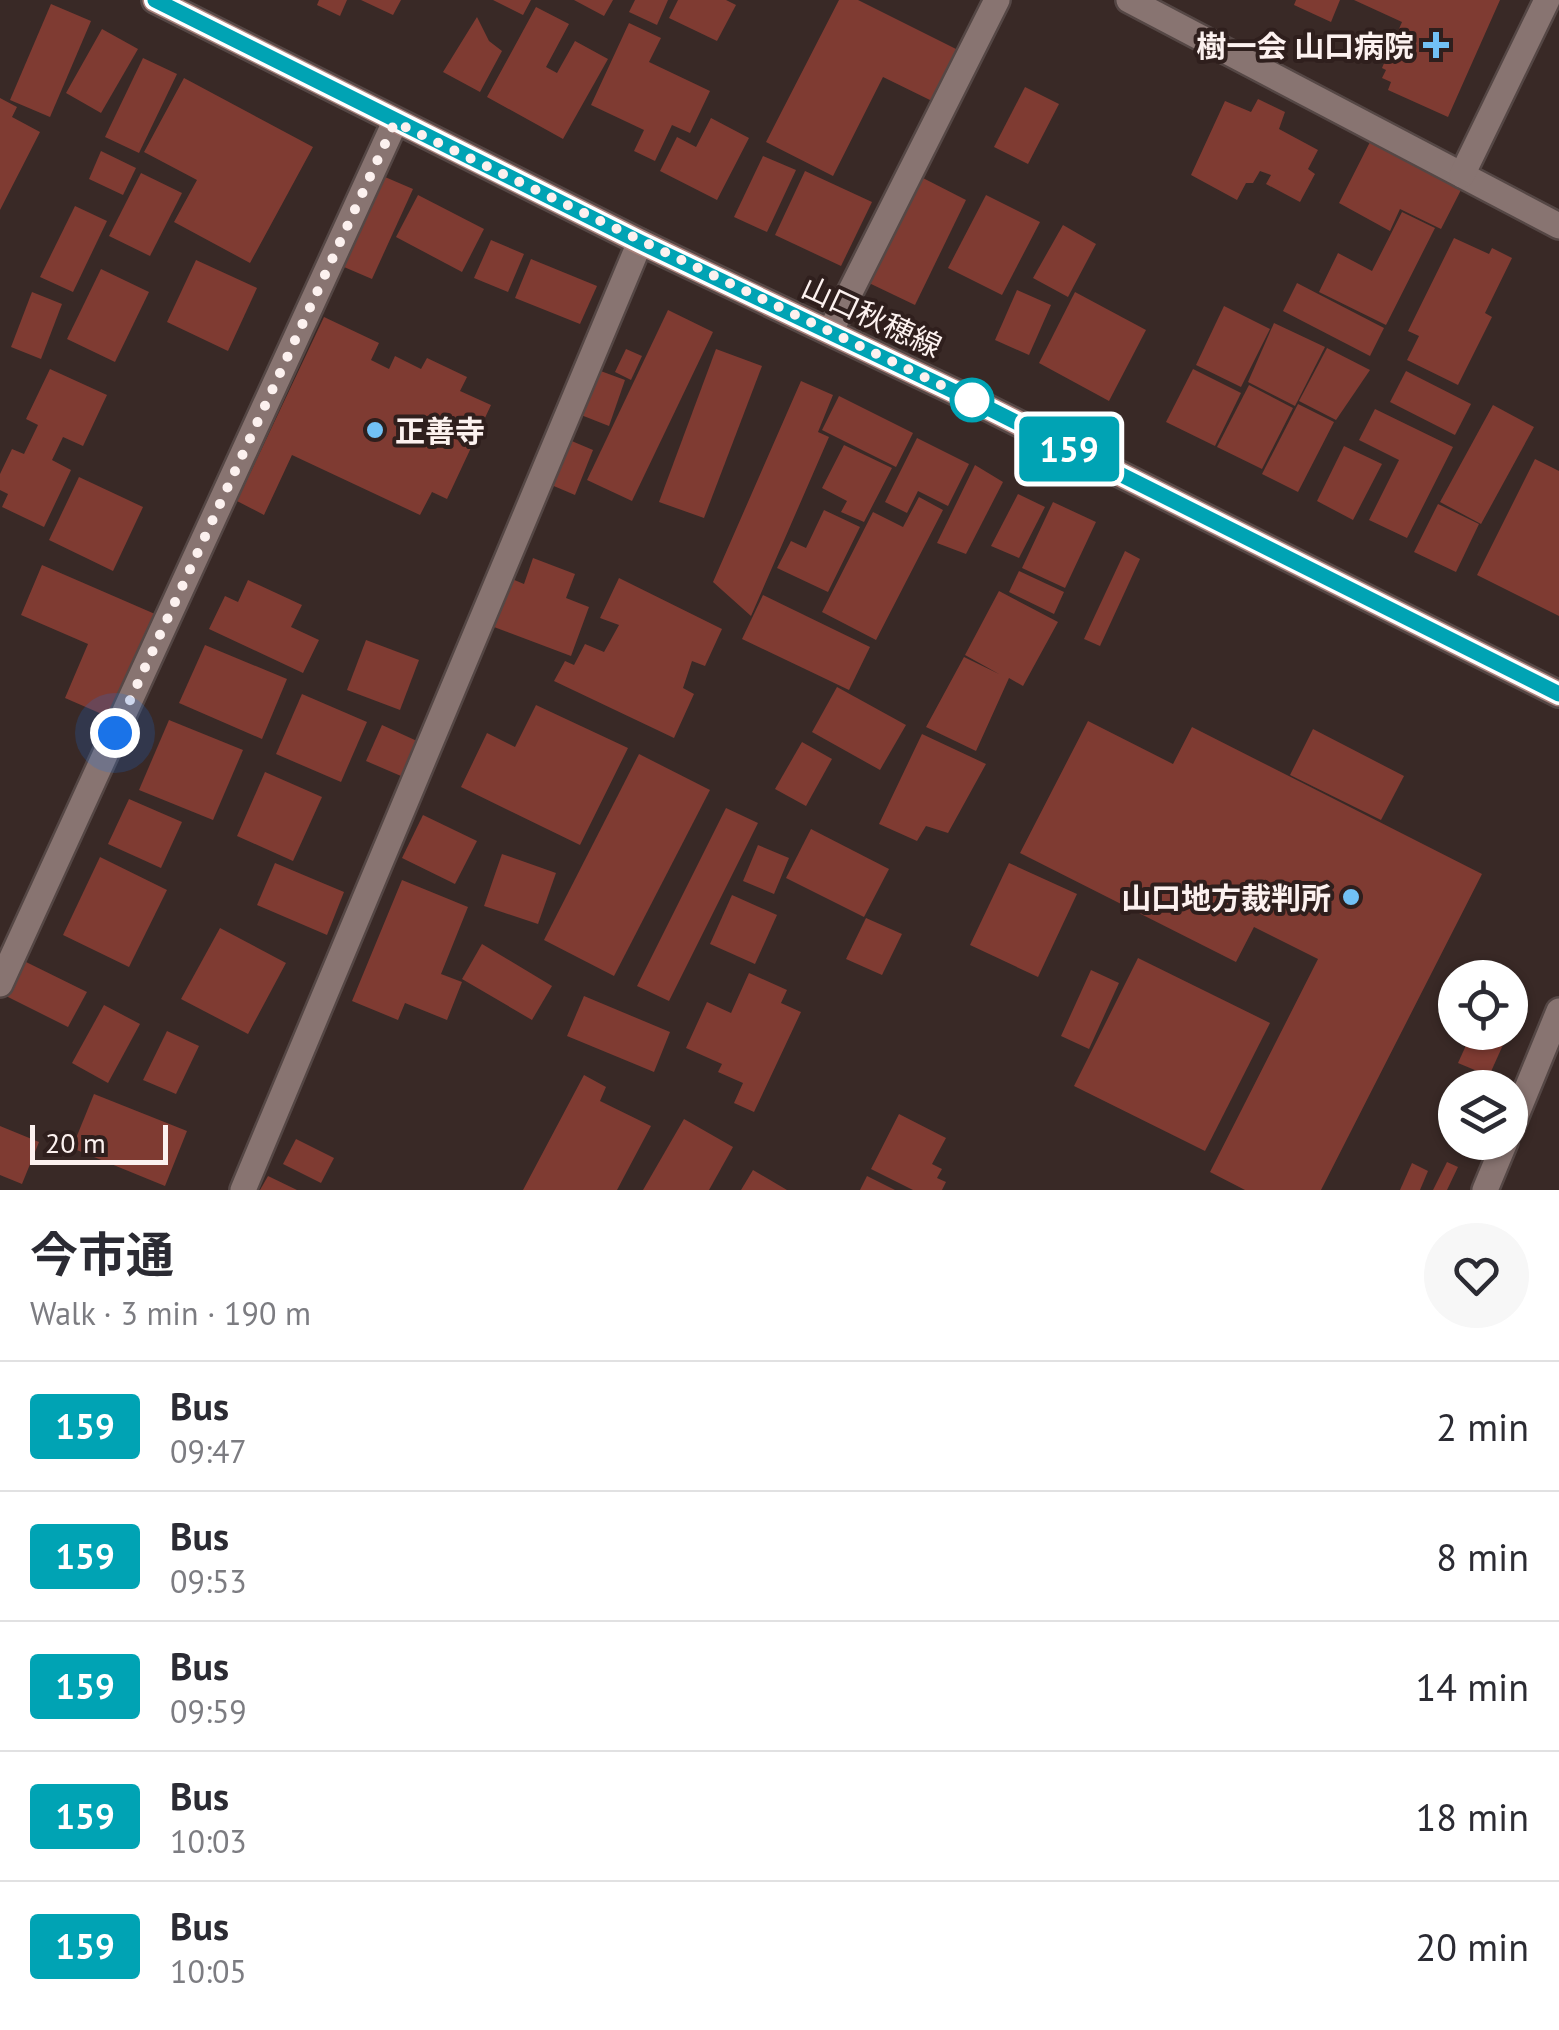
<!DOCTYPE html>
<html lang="en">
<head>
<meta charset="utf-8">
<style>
	:root { --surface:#fff; --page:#f7f7f7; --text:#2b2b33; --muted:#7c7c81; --line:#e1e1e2 }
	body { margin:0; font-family:"PT Sans","Noto Sans JP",sans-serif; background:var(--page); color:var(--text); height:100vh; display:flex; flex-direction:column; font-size:38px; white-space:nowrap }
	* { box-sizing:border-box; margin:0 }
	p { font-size:32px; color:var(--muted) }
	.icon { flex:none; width:55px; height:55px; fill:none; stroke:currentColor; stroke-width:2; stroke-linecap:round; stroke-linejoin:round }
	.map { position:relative; height:1190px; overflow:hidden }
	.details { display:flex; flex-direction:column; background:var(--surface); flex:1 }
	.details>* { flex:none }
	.badge { padding:0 20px; border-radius:8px; font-size:35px; line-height:65px }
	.buttons { position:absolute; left:1438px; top:960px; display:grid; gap:20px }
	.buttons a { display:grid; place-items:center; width:90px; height:90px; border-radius:50%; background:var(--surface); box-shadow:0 2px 8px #0004; font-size:50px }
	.scale { position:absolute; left:30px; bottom:25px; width:138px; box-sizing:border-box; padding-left:10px; border:5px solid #fcf1ef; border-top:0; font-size:28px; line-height:35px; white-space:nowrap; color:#fcf1ef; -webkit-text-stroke:8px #2f1f1d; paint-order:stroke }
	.you { position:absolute; width:50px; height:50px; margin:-25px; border:8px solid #fff; border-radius:50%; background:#1a73e8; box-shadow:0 0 0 15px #1a73e833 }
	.map>.badge { position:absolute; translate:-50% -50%; box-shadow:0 0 0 5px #fff }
	.round { display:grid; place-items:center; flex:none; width:105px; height:105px; border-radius:52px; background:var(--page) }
	.head { display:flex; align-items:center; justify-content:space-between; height:170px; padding:0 30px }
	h1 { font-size:48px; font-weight:700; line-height:75px }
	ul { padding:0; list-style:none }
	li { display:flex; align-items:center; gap:30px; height:130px; padding:0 30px; border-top:2px solid var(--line) }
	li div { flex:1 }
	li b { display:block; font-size:38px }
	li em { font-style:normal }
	li .badge { min-width:110px; font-weight:700; text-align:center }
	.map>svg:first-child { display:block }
	.building { fill:#7f3b32 }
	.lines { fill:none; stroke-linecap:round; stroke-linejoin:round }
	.street-casing { stroke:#554745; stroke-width:30 }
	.secondary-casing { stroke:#554745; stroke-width:30 }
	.street { stroke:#887471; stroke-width:25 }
	.secondary { stroke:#aa827c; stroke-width:25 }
	.line-casing { stroke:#fff; stroke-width:22 }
	.line { stroke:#00a3b4; stroke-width:15 }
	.walk { stroke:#fcf1ef; stroke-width:10; stroke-dasharray:0 18 }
	.poi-dot { fill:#72c1f5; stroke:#2f1f1d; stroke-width:4 }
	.stop-dot { fill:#fff; stroke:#00a3b4; stroke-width:5 }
	.labels { text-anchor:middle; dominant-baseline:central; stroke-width:8; stroke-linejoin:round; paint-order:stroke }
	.poi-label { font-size:30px; font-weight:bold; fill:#fcf1ef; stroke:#2f1f1d; text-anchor:end }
	.street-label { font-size:30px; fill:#fcf1ef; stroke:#2f1f1d }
</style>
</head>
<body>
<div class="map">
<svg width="1559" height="1190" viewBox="0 0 1559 1190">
	<rect width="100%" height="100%" fill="#392926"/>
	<g class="building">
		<polygon points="319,0 347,0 340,16 317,5"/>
		<polygon points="361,0 401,0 393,15"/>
		<polygon points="493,0 531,0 523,15"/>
		<polygon points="574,0 613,0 604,16"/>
		<polygon points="635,0 668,0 657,25 629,12"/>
		<polygon points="678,0 726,0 736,5 717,41 669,18"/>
		<polygon points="839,0 858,0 958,50 932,101 883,77 833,176 766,142"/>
		<polygon points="1296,0 1340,0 1331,22 1294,5"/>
		<polygon points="1354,0 1500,0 1448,117 1388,90 1391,82 1382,78 1386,70 1382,68 1402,22"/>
		<polygon points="51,4 91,21 50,117 10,100"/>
		<polygon points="536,7 569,24 546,67 557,73 575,41 608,59 563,139 487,97"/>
		<polygon points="477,17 489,41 502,51 480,92 443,72"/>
		<polygon points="629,23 661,38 649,62 710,91 690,133 672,125 655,161 634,151 644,130 591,105"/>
		<polygon points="102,29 138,49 101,113 66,93"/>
		<polygon points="143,58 177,74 139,153 105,137"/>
		<polygon points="184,78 313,147 250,263 174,222 197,180 144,152"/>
		<polygon points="1025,87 1059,104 1028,164 994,147"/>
		<polygon points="0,98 17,107 12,117 40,132 0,210"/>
		<polygon points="1258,99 1285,112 1279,129 1318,150 1308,169 1315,174 1300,202 1266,184 1271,175 1260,171 1253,183 1246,183 1237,200 1191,175 1225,101 1251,112"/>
		<polygon points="711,118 749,138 717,200 660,171 677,137 696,147"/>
		<polygon points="1370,142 1461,190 1441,229 1400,209 1390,231 1339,203"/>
		<polygon points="101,151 136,168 123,195 89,179"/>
		<polygon points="763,156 796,170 767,232 734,217"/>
		<polygon points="805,171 872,202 841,266 775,235"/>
		<polygon points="141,173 182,193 150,256 109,236"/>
		<polygon points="385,177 413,189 372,279 344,267"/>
		<polygon points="921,177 966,200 915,305 869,283"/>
		<polygon points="418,195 484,229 462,272 396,237"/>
		<polygon points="986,195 1040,222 1002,295 948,268"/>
		<polygon points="75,206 107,221 73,292 40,277"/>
		<polygon points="1402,212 1435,228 1386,325 1319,292 1338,253 1372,271"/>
		<polygon points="1063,225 1096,244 1068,297 1033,278"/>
		<polygon points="1454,238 1489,254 1492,248 1512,258 1485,313 1492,317 1458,385 1407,360 1419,336 1408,331"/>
		<polygon points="491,240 524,254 508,292 474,278"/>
		<polygon points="531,259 597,286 580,324 515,298"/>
		<polygon points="196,260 257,288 228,351 167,322"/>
		<polygon points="101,269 149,292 115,362 67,339"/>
		<polygon points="1297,283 1384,328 1370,356 1283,311"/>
		<polygon points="1017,290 1051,305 1029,355 995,340"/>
		<polygon points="32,292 62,304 41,359 11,347"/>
		<polygon points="1075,292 1146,330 1109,401 1039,363"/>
		<polygon points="1224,306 1270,329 1241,387 1196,365"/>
		<polygon points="668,310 713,332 632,501 587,480"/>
		<polygon points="324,317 379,343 371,360 389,369 395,356 421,369 427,358 467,377 460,391 491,405 447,499 432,492 420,515 292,455 264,515 237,501"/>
		<polygon points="1274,323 1325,347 1295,406 1248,382"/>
		<polygon points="1327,348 1370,370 1336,420 1299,401"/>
		<polygon points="626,349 642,356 631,380 615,372"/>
		<polygon points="716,349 762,366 704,518 659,502"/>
		<polygon points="50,369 107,395 83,446 63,437 52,460 71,470 44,527 2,507 8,494 0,490 0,474 12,449 24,454 38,425 26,419"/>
		<polygon points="1193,369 1241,393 1215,446 1166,422"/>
		<polygon points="598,370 625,380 609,426 581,415"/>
		<polygon points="1406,371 1471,404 1455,435 1390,402"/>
		<polygon points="801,381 833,395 818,432 829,437 751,616 713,582"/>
		<polygon points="1249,385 1293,408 1262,469 1217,447"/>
		<polygon points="839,396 913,433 896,467 822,430"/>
		<polygon points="1298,404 1334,422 1298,492 1262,474"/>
		<polygon points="1493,405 1534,427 1481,524 1440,502"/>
		<polygon points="1375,409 1453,447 1407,538 1369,520 1399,460 1359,440"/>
		<polygon points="917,438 969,464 948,506 918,491 907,513 885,502"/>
		<polygon points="567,439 593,450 575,495 549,484"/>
		<polygon points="844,445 892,468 864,522 841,512 847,501 822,488"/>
		<polygon points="1344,446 1382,464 1353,520 1317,501"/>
		<polygon points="1535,459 1559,471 1559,616 1477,575"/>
		<polygon points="975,465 1003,482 966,554 937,543"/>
		<polygon points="79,477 143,507 113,571 49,540"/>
		<polygon points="1018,494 1045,507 1019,558 991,546"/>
		<polygon points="919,497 943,510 876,640 822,612 873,512 903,527"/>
		<polygon points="1053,502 1096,522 1065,588 1022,568"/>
		<polygon points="1438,504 1479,524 1456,572 1414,552"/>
		<polygon points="824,510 860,527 828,592 777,568 791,541 806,548"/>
		<polygon points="1125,551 1140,559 1100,646 1084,639"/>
		<polygon points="533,558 575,574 566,598 589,607 571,656 494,627 512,579 524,584"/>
		<polygon points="42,565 155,614 111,718 65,698 88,644 21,615"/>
		<polygon points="1019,571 1064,592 1054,614 1009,592"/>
		<polygon points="619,578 722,629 705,666 692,661 683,688 694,694 674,738 554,681 565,661 574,665 585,644 604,652 619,625 600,618"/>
		<polygon points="248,580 302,605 291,627 319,640 303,673 209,629 225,596 238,602"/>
		<polygon points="999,591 1058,622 1023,686 1009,678 976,751 926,727 964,657 999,674 965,655"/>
		<polygon points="763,595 870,647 849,690 742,639"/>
		<polygon points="366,640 419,660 400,710 347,690"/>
		<polygon points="205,645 287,679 262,739 179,703"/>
		<polygon points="837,687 906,725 880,770 812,732"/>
		<polygon points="302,694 367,722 341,782 276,754"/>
		<polygon points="536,705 628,748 580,845 461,787 487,733 515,747"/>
		<polygon points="169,720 243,750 213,820 139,790"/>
		<polygon points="1088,721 1173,764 1192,727 1482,874 1321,1190 1245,1190 1210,1172 1318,959 1254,927 1236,962 1020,853"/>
		<polygon points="382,725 417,741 401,776 366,761"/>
		<polygon points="1313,729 1404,776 1381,820 1290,775"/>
		<polygon points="922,734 986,764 948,833 926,826 917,841 879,824"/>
		<polygon points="802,742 832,759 806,806 775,789"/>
		<polygon points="639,754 710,790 614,976 544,940"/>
		<polygon points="265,772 322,797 293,861 237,836"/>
		<polygon points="129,799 182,822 161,868 108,844"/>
		<polygon points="726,808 758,823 669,1001 637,986"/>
		<polygon points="423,815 477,841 455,884 402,858"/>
		<polygon points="811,829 889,869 864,917 786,878"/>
		<polygon points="758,845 789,858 774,894 743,881"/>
		<polygon points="502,854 556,873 538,924 484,906"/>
		<polygon points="100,857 167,890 129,967 63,935"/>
		<polygon points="275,863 344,892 327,935 257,905"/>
		<polygon points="1009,863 1077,894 1038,977 970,945"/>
		<polygon points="402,880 468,907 441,974 462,982 447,1020 405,1003 398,1020 352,1001"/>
		<polygon points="732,895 777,915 755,964 710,944"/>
		<polygon points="866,918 902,934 882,975 846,959"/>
		<polygon points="220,928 286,963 248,1034 181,999"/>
		<polygon points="482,944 552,986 532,1020 462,979"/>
		<polygon points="1138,958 1270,1023 1205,1151 1074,1086"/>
		<polygon points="24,961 87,992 68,1027 6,996"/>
		<polygon points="1091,970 1119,983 1089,1049 1061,1036"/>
		<polygon points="749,973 787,990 781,1003 801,1012 754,1112 734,1103 743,1083 718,1072 722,1064 686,1048 707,1002 731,1013"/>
		<polygon points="584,996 670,1032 654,1072 567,1036"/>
		<polygon points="104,1005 140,1024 108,1083 72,1063"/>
		<polygon points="167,1031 199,1046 176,1094 143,1080"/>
		<polygon points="1472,1032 1499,1032 1507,1036 1489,1076 1458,1063"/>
		<polygon points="584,1075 606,1087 600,1101 651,1126 617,1190 523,1190"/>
		<polygon points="94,1094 187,1131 165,1186 72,1148"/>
		<polygon points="899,1114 946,1138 932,1164 942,1169 937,1178 946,1182 942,1190 913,1190 871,1169"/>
		<polygon points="684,1119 733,1147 709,1190 643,1190"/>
		<polygon points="0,1126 39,1142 22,1184 0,1175"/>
		<polygon points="296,1139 334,1158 321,1183 283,1164"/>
		<polygon points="1447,1162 1458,1167 1447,1190 1433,1190"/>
		<polygon points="1412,1163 1428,1171 1420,1190 1400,1190"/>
		<polygon points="753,1170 787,1190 741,1190"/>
		<polygon points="268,1176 297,1190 260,1190"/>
		<polygon points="867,1176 895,1190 860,1190"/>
	</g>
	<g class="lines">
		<g class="street-casing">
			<g id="street">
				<polyline points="1129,0 1559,226"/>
				<polyline points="1462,175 1547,0"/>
				<polyline points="830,332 997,0"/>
				<polyline points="0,984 395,122"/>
				<polyline points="1510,1130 1559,1011"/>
				<polyline points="243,1190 640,242"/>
				<polyline points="1485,1190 1505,1142"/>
			</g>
		</g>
		<g class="secondary-casing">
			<polyline id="secondary" points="155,0 640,242 972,400 1559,694"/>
		</g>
		<use href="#street" class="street"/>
		<use href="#secondary" class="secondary"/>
	</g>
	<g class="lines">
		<g class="line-casing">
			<polyline id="line" points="155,0 640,242 972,400 1559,694"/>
		</g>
		<use href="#line" class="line"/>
		<polyline class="walk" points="115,733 395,122 972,400"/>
	</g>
	<g class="poi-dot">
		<path d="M1431 30h10v10h10v10h-10v10h-10v-10h-10v-10h10z"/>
		<circle cx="375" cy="430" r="10"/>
		<circle cx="1351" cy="897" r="10"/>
	</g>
	<circle class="stop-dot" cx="972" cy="400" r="20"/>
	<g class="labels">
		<g class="poi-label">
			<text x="1414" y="45">樹一会 山口病院</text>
			<text x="395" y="430" text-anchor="start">正善寺</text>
			<text x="1331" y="897">山口地方裁判所</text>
		</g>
		<g class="street-label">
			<text transform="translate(872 316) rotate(25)">山口秋穂線</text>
		</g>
	</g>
</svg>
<div class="buttons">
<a><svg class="icon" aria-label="locate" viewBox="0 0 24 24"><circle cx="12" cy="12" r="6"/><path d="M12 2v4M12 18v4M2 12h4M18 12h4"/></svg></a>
<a><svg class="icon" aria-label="layers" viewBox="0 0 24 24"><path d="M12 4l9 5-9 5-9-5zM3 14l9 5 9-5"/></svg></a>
</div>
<div class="scale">20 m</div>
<div class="you" style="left:115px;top:733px"></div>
<b class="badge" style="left:1069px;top:449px;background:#00a3b4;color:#fff">159</b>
</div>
<section class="details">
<div class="head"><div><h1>今市通</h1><p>Walk · 3 min · 190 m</p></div><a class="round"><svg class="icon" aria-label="heart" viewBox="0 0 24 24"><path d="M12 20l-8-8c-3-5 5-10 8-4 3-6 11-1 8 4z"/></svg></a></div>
<ul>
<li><span class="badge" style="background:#00a3b4;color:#fff">159</span><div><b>Bus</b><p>09:47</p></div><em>2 min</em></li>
<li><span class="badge" style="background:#00a3b4;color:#fff">159</span><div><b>Bus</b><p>09:53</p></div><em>8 min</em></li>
<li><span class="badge" style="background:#00a3b4;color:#fff">159</span><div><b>Bus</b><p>09:59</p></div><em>14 min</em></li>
<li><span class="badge" style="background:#00a3b4;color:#fff">159</span><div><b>Bus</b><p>10:03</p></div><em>18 min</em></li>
<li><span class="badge" style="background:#00a3b4;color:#fff">159</span><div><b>Bus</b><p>10:05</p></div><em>20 min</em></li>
</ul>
</section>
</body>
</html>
